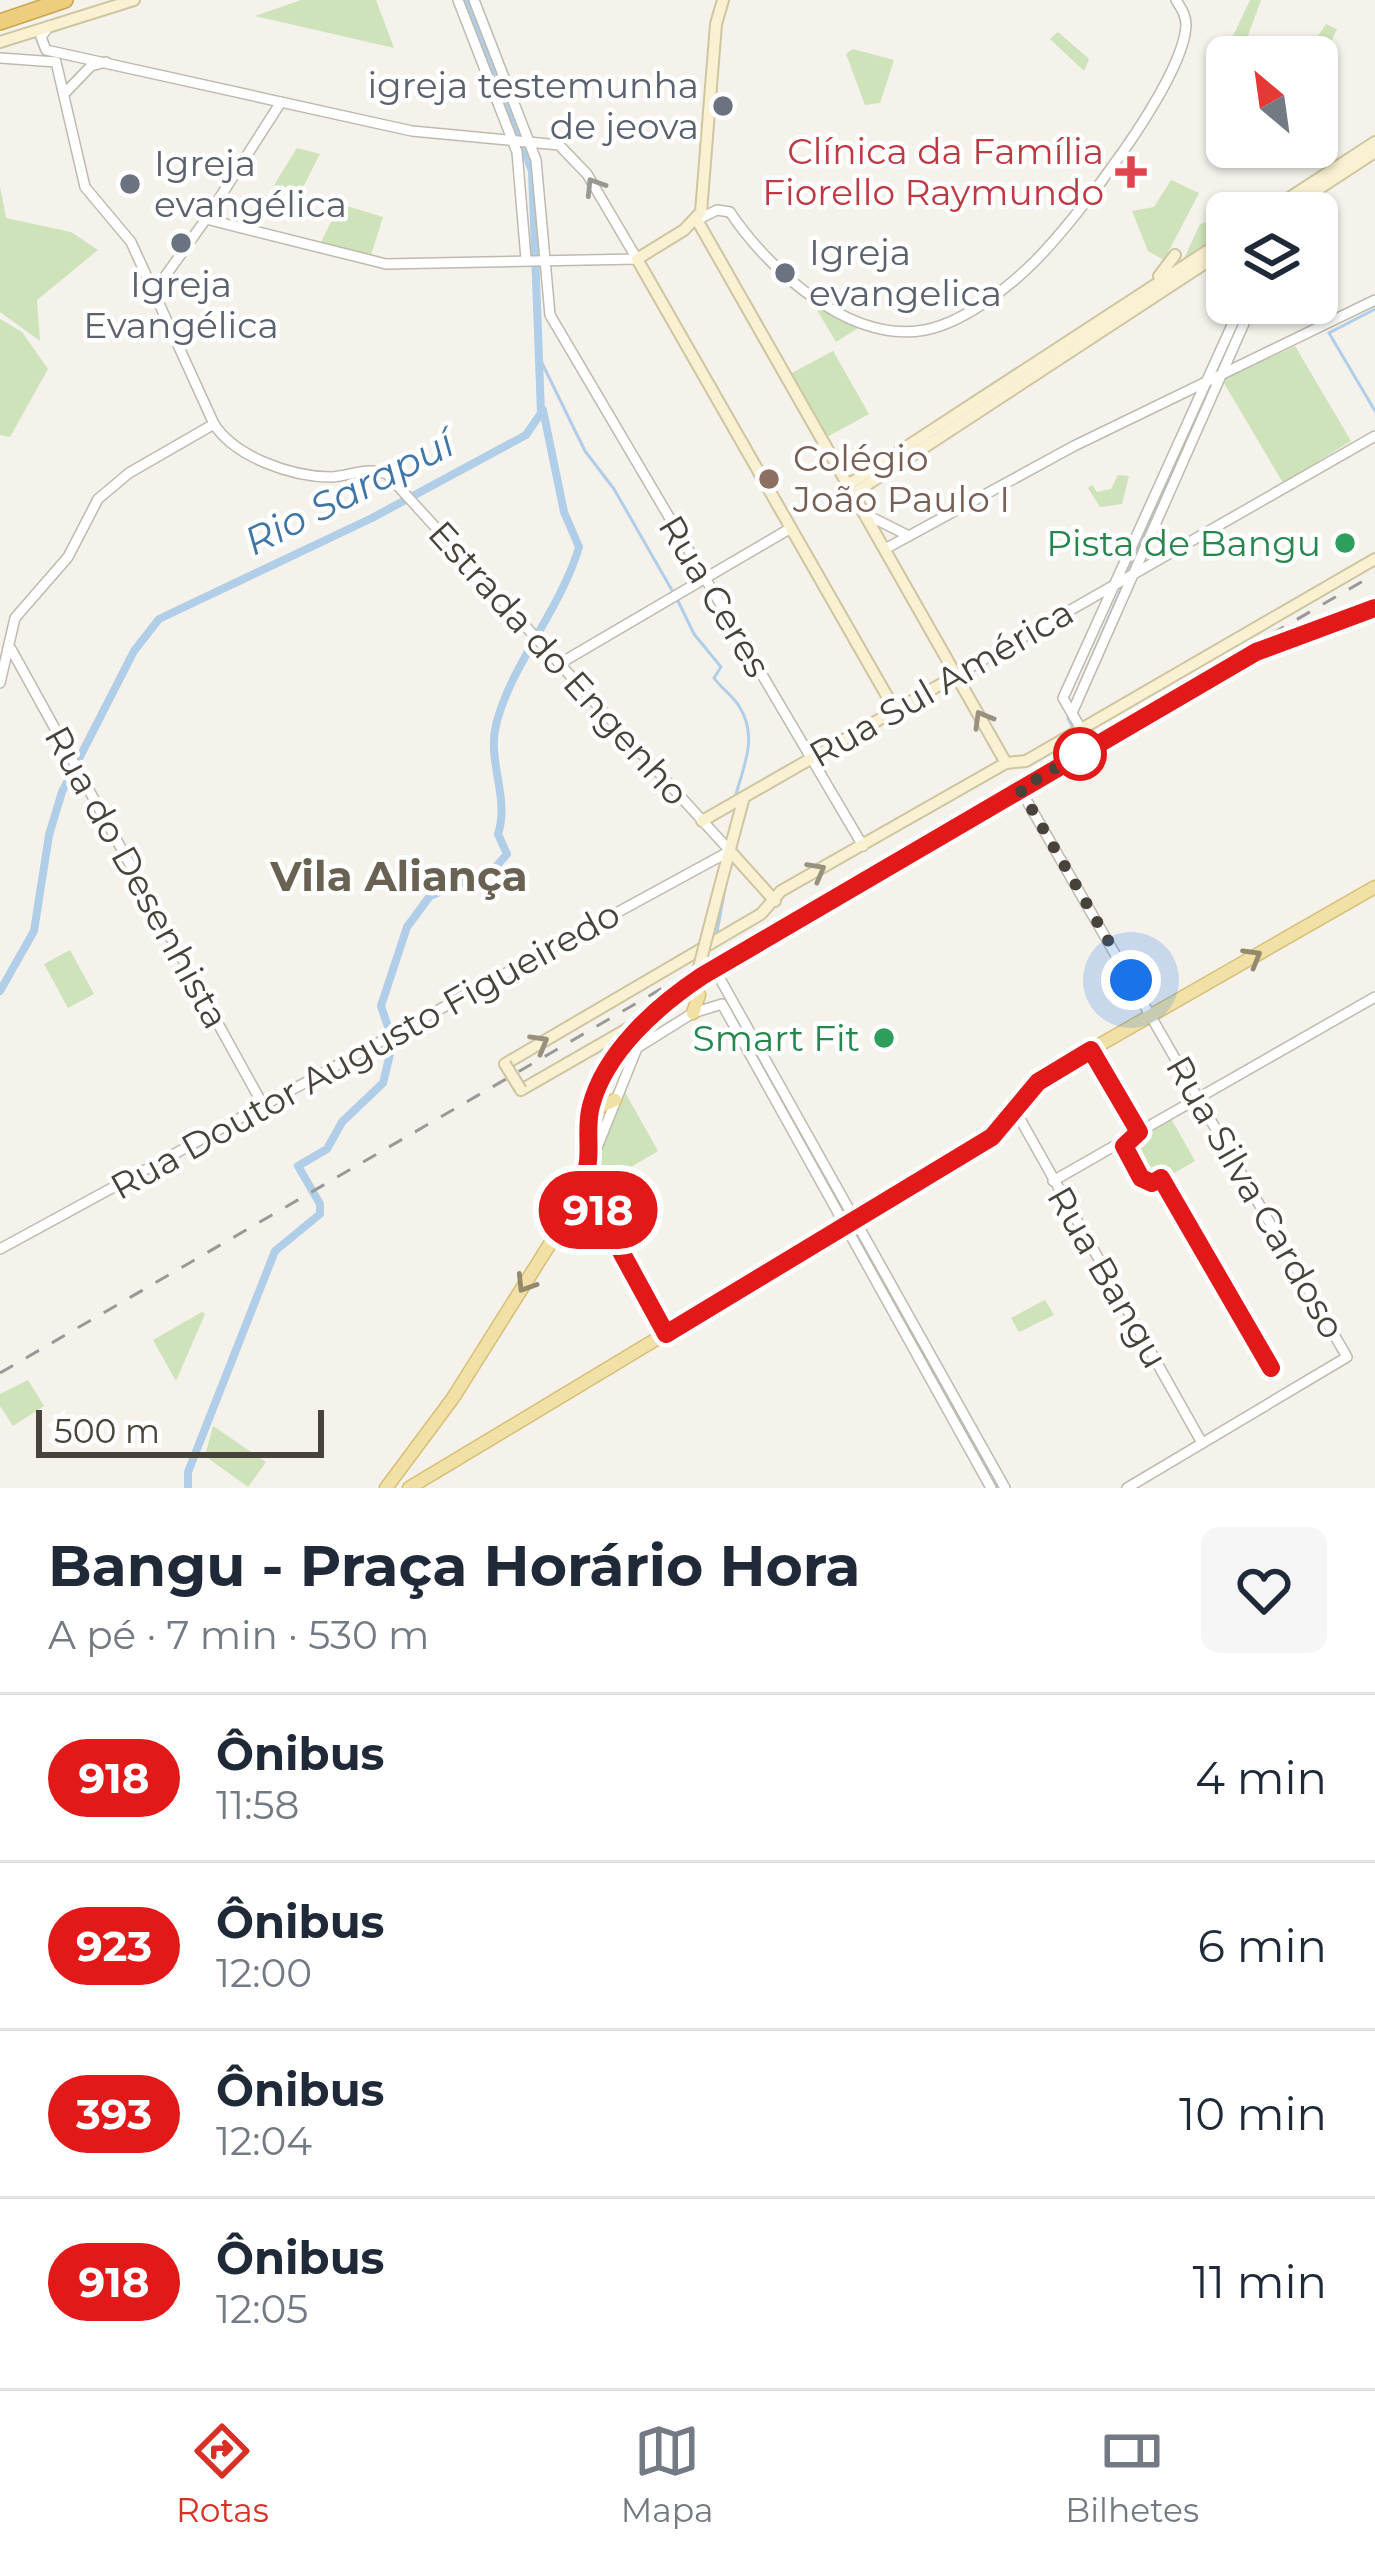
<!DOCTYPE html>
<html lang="pt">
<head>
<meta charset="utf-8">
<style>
	:root { --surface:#fff; --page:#f6f6f7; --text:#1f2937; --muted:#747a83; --line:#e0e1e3; --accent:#d93025 }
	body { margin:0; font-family:Montserrat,sans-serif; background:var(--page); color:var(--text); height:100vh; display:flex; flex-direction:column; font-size:45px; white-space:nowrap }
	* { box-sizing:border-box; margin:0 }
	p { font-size:39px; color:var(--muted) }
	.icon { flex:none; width:66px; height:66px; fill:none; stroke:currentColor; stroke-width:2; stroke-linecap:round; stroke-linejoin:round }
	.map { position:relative; height:1488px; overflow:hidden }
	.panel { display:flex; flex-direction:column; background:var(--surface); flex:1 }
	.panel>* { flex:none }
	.badge { padding:0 24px; border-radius:39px; font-size:42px; line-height:78px }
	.needle { width:78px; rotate:331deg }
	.buttons { position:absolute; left:1206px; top:36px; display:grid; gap:24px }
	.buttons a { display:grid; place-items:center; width:132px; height:132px; border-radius:18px; background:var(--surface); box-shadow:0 3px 9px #0004; font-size:60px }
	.scale { position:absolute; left:36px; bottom:30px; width:288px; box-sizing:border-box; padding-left:12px; border:6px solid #47433a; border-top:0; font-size:33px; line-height:42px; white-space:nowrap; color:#47433a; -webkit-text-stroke:9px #fff; paint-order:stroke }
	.you { position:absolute; width:60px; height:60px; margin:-30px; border:9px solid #fff; border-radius:50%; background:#1a73e8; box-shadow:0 0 0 18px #1a73e833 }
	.map>.badge { position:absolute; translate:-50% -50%; box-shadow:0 0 0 6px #fff }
	.round { display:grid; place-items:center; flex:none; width:126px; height:126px; border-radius:18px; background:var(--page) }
	.head { display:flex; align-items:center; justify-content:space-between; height:204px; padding:0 48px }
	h1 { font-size:57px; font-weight:700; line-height:90px }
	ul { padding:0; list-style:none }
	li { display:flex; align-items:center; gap:36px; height:168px; padding:0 48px; border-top:3px solid var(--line) }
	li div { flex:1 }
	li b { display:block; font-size:45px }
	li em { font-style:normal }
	li .badge { min-width:132px; font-weight:700; text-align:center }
	.tabs { display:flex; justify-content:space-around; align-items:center; height:168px; border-top:3px solid var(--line); background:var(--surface); font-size:33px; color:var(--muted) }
	.tabs a { display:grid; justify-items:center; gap:6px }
	.tabs .on { color:var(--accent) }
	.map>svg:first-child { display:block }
	.green { fill:#cee3ba }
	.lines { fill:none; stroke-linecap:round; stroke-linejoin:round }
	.stream { stroke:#b0cee8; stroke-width:3 }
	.river { stroke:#b0cee8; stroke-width:8 }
	.tertiary-casing { stroke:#bebaaf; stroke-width:12 }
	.secondary-casing { stroke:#cec5a1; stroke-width:14 }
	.primary-casing { stroke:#d6bf77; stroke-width:15 }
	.motorway-casing { stroke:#cba44e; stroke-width:18 }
	.tertiary { stroke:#fff; stroke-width:9 }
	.secondary { stroke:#f9f1d1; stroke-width:10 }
	.primary { stroke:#f2e1a6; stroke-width:12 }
	.motorway { stroke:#edce7d; stroke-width:15 }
	.rail { stroke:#999; stroke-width:3; stroke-dasharray:15 15; stroke-linecap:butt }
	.secondary-bridge-casing { stroke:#cec5a1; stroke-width:14; stroke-linecap:butt }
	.secondary-bridge { stroke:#f9f1d1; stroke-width:10 }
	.oneway { stroke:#9a9893 }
	.oneway2 { stroke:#97917e }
	.oneway3 { stroke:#948a6b }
	.line-casing { stroke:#fff; stroke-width:27 }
	.line { stroke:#e31919; stroke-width:18 }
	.walk { stroke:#47433a; stroke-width:12; stroke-dasharray:0 21.6 }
	.worship-dot { fill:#6b7280; stroke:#fff; stroke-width:4.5 }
	.health-dot { fill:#e0444e; stroke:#fff; stroke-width:4.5 }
	.education-dot { fill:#8d6e63; stroke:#fff; stroke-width:4.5 }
	.leisure-dot { fill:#2e9e5b; stroke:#fff; stroke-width:4.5 }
	.stop-dot { fill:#fff; stroke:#e31919; stroke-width:6 }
	.labels { text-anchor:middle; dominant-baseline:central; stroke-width:9; stroke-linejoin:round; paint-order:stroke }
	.worship-label { font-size:36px; fill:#5b616d; stroke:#fff; text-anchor:start }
	.health-label { font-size:36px; fill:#be3a42; stroke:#fff; text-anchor:end }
	.education-label { font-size:36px; fill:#785e54; stroke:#fff; text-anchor:start }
	.leisure-label { font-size:36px; fill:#27864d; stroke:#fff; text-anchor:end }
	.street-label { font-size:36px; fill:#47433a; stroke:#fff }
	.water-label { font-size:39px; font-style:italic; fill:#3f76a7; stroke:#fff }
	.quarter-label { font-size:42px; font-weight:bold; fill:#696152; stroke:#fff }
</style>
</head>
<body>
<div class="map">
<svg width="1375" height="1488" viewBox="0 0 1375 1488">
	<rect width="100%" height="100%" fill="#f4f2eb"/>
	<g class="green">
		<polygon points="301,0 376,0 394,48 255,16"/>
		<polygon points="1250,0 1261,0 1246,41 1233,36"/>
		<polygon points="1326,24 1337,29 1317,74 1317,57 1304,57"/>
		<polygon points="1058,32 1089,59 1084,71 1050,39"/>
		<polygon points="853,49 894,60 880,103 865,105 846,54"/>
		<polygon points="297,148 320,154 297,199 274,185"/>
		<polygon points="1171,180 1199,193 1164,260 1148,251 1132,211 1154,207"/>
		<polygon points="0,186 6,218 71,232 98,250 37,300 40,341 0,312"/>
		<polygon points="340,204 383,217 370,258 320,244"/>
		<polygon points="1227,216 1227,236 1182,263 1200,224"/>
		<polygon points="824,307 863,325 836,342 817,310"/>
		<polygon points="0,319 22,332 48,369 10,437 0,435"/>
		<polygon points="1295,346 1351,441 1283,483 1224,383 1227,377"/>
		<polygon points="833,351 869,414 827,437 790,374"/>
		<polygon points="1118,475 1129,476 1122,504 1100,507 1088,488 1092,485 1097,492 1111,489"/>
		<polygon points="70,950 94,994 68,1008 44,964"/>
		<polygon points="622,1087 658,1151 594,1189 587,1181"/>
		<polygon points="1169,1115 1195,1161 1145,1190 1118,1144"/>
		<polygon points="1045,1300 1054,1315 1019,1332 1011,1318"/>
		<polygon points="202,1312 205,1314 176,1381 153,1340"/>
		<polygon points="28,1380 44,1406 13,1426 0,1406 0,1394"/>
		<polygon points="213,1426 266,1462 248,1487 205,1456"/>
	</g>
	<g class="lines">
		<g class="stream">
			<polyline points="1375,309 1329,333 1375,411"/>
			<polyline points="542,363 585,451 614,489 673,592"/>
			<polyline points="1218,369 1242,316"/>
			<polyline points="1128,573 1207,393"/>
			<path d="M 678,601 L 694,634 L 721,667 L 714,678 C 721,688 733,696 739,706 C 759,737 743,767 735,798"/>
			<polyline points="1080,684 1122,587"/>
			<polyline points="1068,718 1073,728"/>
			<polyline points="717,932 726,883"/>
			<polyline points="779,1094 849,1219"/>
			<polyline points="853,1228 999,1488"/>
		</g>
		<g class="river">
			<polyline points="0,991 34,931 49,835 62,792 134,651 159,619 372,518 526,435 541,413 532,171 466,0"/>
			<path d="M 188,1488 L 188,1472 L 275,1251 L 320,1214 L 320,1204 L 298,1166 L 327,1149 L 342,1122 L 383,1083 L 393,1042 L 381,1006 L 407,927 L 430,896 L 494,869 L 507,854 L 498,834 C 510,798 487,762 496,725 C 510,666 561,609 579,547 L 564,512 L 543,410"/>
		</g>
		<g class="tertiary-casing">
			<g id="tertiary">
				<polyline points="458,0 517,152 526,259"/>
				<polyline points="474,0 536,160 550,315 863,846"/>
				<polyline points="49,26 41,37 46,50 412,131 559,145 587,174 637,259 386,264 206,219 161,282 156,299"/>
				<path d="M 0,58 L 56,62 L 85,187 L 131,242 L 214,424 C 235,457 292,477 331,477 C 351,476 367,466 387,474 L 730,851 L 0,1249"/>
				<polyline points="64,94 91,66 106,62"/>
				<polyline points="206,219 281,102"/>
				<path d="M 697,220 L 717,210 L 730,212 C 768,269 849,344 925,330 C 962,323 1007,289 1033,263 C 1074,223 1184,81 1186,25 C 1186,15 1181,8 1176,0"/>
				<polyline points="865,514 909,536"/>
				<polyline points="885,549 1074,446 1375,300"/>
				<polyline points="11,649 263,1105"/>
				<polyline points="559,664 791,528"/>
				<polyline points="957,675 1375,436"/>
				<polyline points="0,683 15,618 68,557 98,499 129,473 214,424"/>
				<polyline points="1072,713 1253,303"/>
				<polyline points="1081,729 1063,698 1242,303"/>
				<polyline points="1020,789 1347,1357 1127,1488"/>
				<polyline points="714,968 1005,1488"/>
				<polyline points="1091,1050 1139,1132"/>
				<polyline points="1015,1110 1202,1443"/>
				<polyline points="592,1160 637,1048 693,1013 722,1004 991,1488"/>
				<polyline points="1053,1181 1375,997"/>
			</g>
		</g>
		<g class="secondary-casing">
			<g id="secondary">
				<polyline points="723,0 716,24 701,212 684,230 637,259 895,710"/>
				<polyline points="0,42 134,0"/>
				<polyline points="1266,213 1375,142"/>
				<polyline points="1282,213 1375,152"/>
				<polyline points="697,220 1006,763"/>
				<polyline points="1159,276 1175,255"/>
				<polyline points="848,485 1227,238"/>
				<polyline points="853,494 1227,249"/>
				<polyline points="702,821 957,675"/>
				<polyline points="730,851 775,901"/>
				<polyline points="720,886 744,797"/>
				<polyline points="505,1064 761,914 781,891 1006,763 1026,761 1375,559"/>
				<polyline points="521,1090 648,1017"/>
			</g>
		</g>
		<g class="primary-casing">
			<g id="primary">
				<polyline points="689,984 1256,652 1375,608"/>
				<polyline points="688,985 699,995 693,1013"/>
				<polyline points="595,1095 602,1106 615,1100"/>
				<polyline points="386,1488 453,1398 553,1239 589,1167 595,1094 627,1041 669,1001"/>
				<polyline points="409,1488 992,1137 1033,1087 1054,1071 1375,887"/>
			</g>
		</g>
		<g class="motorway-casing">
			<polyline id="motorway" points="0,22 65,0"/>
		</g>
		<use href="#tertiary" class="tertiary"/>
		<use href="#secondary" class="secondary"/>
		<use href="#primary" class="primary"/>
		<use href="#motorway" class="motorway"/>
		<polyline class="rail" points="0,1373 1375,574"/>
		<g class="secondary-bridge-casing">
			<g id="secondary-bridge">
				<polyline points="654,1023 698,971 720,886"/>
				<polyline points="505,1064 521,1090"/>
			</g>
		</g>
		<use href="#secondary-bridge" class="secondary-bridge"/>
	</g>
	<defs><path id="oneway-chevron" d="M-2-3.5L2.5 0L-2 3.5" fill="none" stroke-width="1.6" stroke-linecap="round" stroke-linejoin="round" transform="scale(3)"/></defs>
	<use class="oneway" href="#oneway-chevron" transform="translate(594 186) rotate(-122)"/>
	<g class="oneway2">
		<use href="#oneway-chevron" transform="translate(982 719) rotate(-120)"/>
		<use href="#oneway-chevron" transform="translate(817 871) rotate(-29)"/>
		<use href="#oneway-chevron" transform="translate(540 1043) rotate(-30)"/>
	</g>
	<g class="oneway3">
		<use href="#oneway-chevron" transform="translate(1253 957) rotate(-30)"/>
		<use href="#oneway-chevron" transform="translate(525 1284) rotate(122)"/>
	</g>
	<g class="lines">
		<g class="line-casing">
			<path id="line" d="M 1271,1368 L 1161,1178 L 1152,1183 L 1141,1178 L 1124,1146 L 1139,1132 L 1091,1050 L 1038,1082 L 992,1137 L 666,1334 L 583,1182 C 594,1155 584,1132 591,1106 C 605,1052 657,1006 702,976 L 1256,652 L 1375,608"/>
		</g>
		<use href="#line" class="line"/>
		<polyline class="walk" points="1080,754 1086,750 1020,789 1131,980"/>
	</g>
	<g class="worship-dot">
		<circle cx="723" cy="106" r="12"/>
		<circle cx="130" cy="184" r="12"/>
		<circle cx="181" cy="243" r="12"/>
		<circle cx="785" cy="273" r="12"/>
	</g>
	<path class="health-dot" d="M1125 154h12v12h12v12h-12v12h-12v-12h-12v-12h12z"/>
	<circle class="education-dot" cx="769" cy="479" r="12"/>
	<g class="leisure-dot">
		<circle cx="1345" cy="543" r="12"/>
		<circle cx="884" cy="1038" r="12"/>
	</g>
	<circle class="stop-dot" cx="1080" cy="754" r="24"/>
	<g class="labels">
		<g class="worship-label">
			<text x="699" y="85" text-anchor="end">igreja testemunha<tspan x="699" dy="41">de jeova</tspan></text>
			<text x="154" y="163">Igreja<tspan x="154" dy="41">evangélica</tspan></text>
			<text x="809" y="252">Igreja<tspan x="809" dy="41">evangelica</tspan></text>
			<text x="181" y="284" text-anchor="middle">Igreja<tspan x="181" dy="41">Evangélica</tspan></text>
		</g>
		<g class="health-label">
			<text x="1104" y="151">Clínica da Família<tspan x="1104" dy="41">Fiorello Raymundo</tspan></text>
		</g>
		<g class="education-label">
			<text x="793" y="458">Colégio<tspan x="793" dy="41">João Paulo I</tspan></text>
		</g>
		<g class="leisure-label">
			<text x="1321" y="543">Pista de Bangu</text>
			<text x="860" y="1038">Smart Fit</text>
		</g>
		<g class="street-label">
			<text transform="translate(715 596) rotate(59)">Rua Ceres</text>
			<text transform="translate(559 663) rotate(48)">Estrada do Engenho</text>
			<text transform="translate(941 683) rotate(-30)">Rua Sul América</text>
			<text transform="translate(137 877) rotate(61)">Rua do Desenhista</text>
			<text transform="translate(365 1050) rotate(-29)">Rua Doutor Augusto Figueiredo</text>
			<text transform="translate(1256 1197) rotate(60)">Rua Silva Cardoso</text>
			<text transform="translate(1108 1277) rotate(60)">Rua Bangu</text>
		</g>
		<g class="water-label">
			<text transform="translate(349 492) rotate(-27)">Rio Sarapuí</text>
		</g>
		<g class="quarter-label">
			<text x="399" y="876">Vila Aliança</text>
		</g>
	</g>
</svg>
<div class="buttons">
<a><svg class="needle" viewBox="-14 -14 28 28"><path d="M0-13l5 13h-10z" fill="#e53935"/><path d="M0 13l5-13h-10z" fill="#747a83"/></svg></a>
<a><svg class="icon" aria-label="layers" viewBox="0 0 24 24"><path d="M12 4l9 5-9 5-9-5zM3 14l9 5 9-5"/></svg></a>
</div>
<div class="scale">500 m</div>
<div class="you" style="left:1131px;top:980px"></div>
<b class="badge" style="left:598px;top:1210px;background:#e31919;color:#fff">918</b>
</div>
<section class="panel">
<div class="head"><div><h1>Bangu - Praça Horário Hora</h1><p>A pé · 7 min · 530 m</p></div><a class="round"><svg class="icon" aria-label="heart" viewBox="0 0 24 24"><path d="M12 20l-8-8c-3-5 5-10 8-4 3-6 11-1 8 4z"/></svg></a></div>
<ul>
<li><span class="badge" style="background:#e31919;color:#fff">918</span><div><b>Ônibus</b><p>11:58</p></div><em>4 min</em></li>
<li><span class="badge" style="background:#e31919;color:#fff">923</span><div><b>Ônibus</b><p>12:00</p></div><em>6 min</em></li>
<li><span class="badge" style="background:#e31919;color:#fff">393</span><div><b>Ônibus</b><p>12:04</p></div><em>10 min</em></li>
<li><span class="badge" style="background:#e31919;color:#fff">918</span><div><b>Ônibus</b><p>12:05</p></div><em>11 min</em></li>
</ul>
</section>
<nav class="tabs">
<a class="on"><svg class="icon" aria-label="directions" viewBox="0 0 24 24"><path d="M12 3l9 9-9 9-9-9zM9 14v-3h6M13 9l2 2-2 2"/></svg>Rotas</a>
<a><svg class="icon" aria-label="map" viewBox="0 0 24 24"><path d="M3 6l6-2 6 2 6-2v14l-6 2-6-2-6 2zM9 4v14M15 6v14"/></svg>Mapa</a>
<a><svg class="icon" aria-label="tickets" viewBox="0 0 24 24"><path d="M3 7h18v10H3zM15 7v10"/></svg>Bilhetes</a>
</nav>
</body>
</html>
